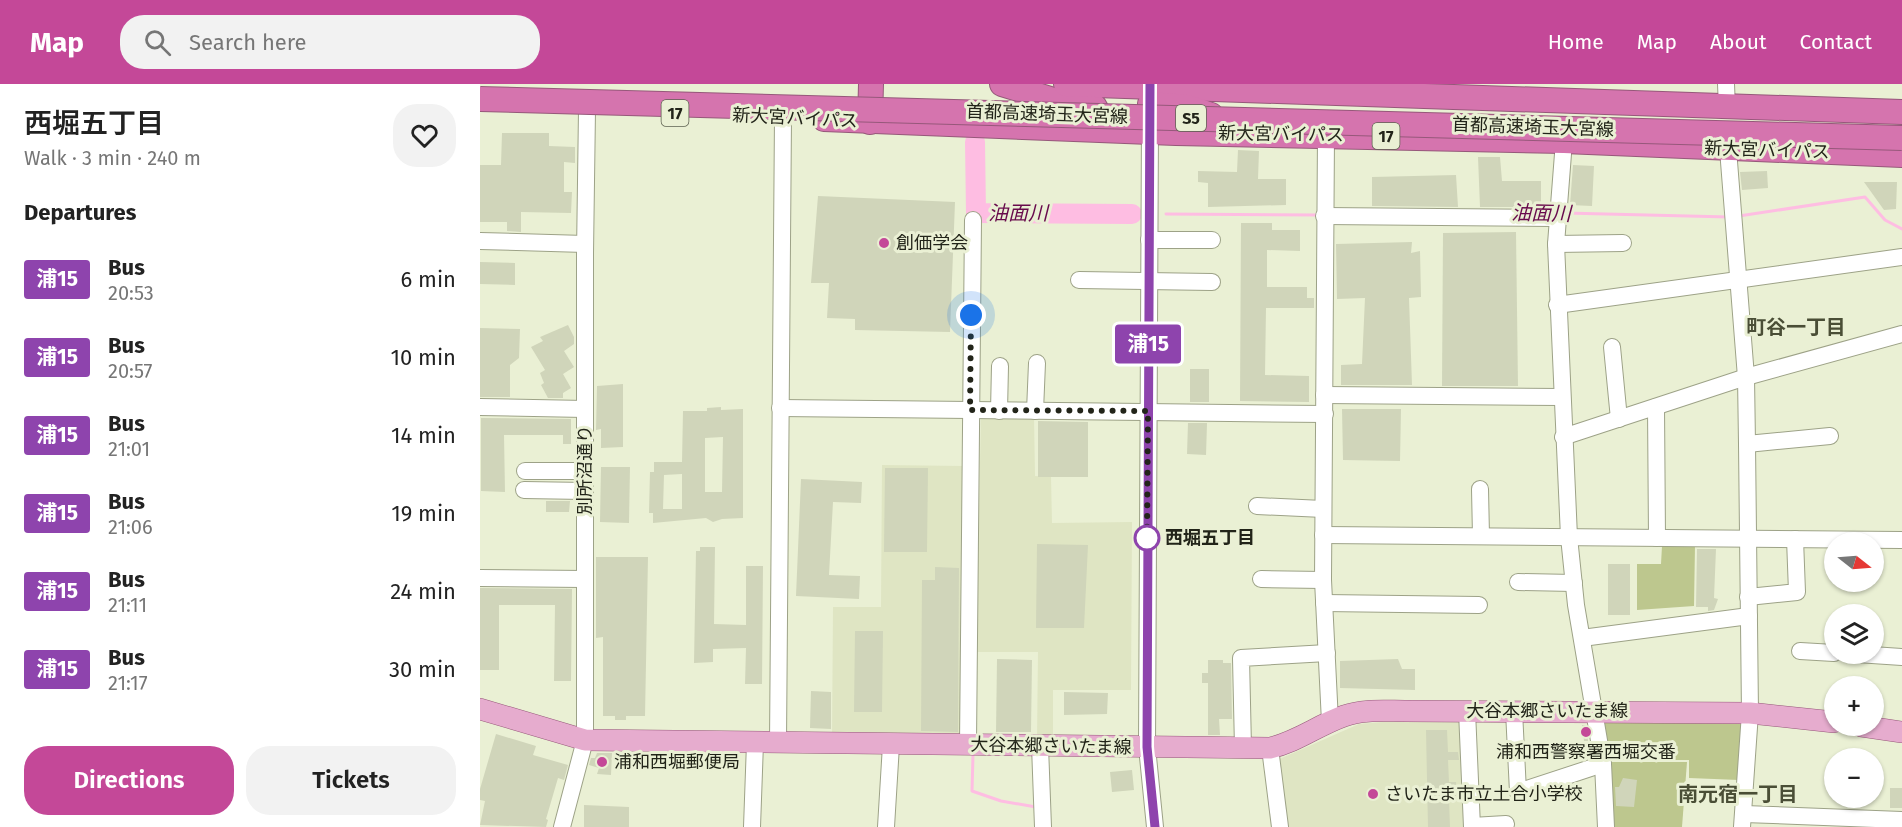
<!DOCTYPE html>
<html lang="en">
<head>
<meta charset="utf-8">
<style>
	:root { --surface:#fff; --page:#f2f2f2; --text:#222; --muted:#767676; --accent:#c44898 }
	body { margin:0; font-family:"Fira Sans","Noto Sans JP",sans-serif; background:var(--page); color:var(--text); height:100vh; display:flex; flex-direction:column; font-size:22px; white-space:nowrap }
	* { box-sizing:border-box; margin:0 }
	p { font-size:20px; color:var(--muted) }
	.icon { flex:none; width:33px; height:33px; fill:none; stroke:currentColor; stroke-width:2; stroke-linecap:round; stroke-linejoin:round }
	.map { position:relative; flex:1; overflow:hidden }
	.side { display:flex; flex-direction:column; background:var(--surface); width:480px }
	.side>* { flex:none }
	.badge { padding:0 12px; border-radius:4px; font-size:21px; line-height:39px }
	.needle { width:39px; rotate:107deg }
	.buttons { position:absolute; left:1344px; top:448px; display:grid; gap:12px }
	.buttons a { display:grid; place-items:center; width:60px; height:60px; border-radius:50%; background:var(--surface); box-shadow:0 2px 4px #0004; font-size:30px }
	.you { position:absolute; width:30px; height:30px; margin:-15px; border:4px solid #fff; border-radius:50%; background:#1a73e8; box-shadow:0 0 0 9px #1a73e833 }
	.map>.badge { position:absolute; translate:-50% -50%; box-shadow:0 0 0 3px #fff }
	h2 { padding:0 24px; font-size:22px; line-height:54px }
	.round { display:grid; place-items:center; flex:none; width:63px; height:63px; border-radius:24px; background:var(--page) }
	.head { display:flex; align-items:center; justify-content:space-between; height:102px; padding:0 24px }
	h1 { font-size:28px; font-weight:600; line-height:45px }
	.cta { display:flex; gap:12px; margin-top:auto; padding:12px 24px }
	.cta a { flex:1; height:69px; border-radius:24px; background:var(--accent); color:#fff; font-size:24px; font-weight:600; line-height:69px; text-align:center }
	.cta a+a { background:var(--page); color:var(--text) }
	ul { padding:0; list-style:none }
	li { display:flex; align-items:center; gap:18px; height:78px; padding:0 24px }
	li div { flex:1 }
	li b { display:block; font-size:22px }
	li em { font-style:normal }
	li .badge { min-width:66px; font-weight:700; text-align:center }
	header { display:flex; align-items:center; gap:36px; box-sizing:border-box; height:84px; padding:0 30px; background:var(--accent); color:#fff }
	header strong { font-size:28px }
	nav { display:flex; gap:33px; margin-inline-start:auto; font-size:21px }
	.search { width:420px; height:54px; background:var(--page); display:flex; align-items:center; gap:15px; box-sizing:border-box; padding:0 21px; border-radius:24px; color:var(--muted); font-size:22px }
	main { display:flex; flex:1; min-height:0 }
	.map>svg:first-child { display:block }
	.built { fill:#dfe5c3 }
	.green { fill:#bdc78e }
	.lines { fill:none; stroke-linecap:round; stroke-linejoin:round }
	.stream { stroke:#febde2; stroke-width:3 }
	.river { stroke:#febde2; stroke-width:20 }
	.building { fill:#d0d5ba; fill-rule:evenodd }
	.minor-casing { stroke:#9da287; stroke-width:18 }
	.major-casing { stroke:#96587a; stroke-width:22 }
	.highway-casing { stroke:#96587a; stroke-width:26 }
	.minor { stroke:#fff; stroke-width:16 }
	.major { stroke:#e6acce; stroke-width:21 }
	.highway { stroke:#d574ae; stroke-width:24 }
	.highway-bridge-casing { stroke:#96587a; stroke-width:26; stroke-linecap:butt }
	.highway-bridge { stroke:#d574ae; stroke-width:24 }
	.line-casing { stroke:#fff; stroke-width:14 }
	.line { stroke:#8e44ad; stroke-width:9 }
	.walk { stroke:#222419; stroke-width:6; stroke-dasharray:0 10.8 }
	.poi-dot { fill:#c44898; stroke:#eaf0d4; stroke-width:2 }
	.stop-dot { fill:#fff; stroke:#8e44ad; stroke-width:3 }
	.labels { text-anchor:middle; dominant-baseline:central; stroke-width:6; stroke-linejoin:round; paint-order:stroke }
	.shield { fill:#eaf0d4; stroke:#5e6151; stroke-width:1.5 }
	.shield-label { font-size:16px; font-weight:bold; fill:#222419 }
	.street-label { font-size:18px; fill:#222419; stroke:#eaf0d4 }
	.poi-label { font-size:18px; fill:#222419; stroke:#eaf0d4; text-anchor:start }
	.stop-label { font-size:18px; font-weight:bold; fill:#222419; stroke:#eaf0d4; text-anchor:start }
	.water-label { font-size:20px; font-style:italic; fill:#680a4c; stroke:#eaf0d4 }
	.neighbourhood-label { font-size:20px; font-weight:bold; fill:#4a4e36; stroke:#eaf0d4 }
</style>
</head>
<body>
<header>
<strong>Map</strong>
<div class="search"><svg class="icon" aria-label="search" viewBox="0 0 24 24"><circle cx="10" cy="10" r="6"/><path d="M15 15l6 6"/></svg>Search here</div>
<nav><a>Home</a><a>Map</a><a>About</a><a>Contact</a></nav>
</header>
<main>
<section class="side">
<div class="head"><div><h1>西堀五丁目</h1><p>Walk · 3 min · 240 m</p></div><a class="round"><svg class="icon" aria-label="heart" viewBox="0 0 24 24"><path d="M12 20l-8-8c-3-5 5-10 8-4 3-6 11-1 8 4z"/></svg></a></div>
<h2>Departures</h2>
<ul>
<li><span class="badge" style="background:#8e44ad;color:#fff">浦15</span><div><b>Bus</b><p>20:53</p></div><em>6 min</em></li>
<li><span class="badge" style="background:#8e44ad;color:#fff">浦15</span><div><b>Bus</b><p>20:57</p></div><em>10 min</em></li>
<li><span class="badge" style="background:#8e44ad;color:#fff">浦15</span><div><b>Bus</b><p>21:01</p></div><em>14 min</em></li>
<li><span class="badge" style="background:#8e44ad;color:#fff">浦15</span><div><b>Bus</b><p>21:06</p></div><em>19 min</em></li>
<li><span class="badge" style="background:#8e44ad;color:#fff">浦15</span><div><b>Bus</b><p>21:11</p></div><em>24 min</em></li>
<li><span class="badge" style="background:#8e44ad;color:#fff">浦15</span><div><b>Bus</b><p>21:17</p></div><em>30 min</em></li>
</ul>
<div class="cta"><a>Directions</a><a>Tickets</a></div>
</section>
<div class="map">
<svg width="1422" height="743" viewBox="0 0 1422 743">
	<rect width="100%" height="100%" fill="#eaf0d4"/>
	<g class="built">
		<polygon points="501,332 554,333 555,392 571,393 572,439 652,438 651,606 573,606 573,655 557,655 558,568 496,568"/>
		<polygon points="402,381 484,382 481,656 352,655 353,523 401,523"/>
		<polygon points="903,638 984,638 989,743 804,743 795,677 879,640"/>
	</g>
	<g class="green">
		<polygon points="1215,461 1214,522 1157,526 1157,480 1181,480 1182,462"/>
		<polygon points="1121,637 1263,638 1259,696 1209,694 1209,676 1127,676"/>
		<polygon points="1127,678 1207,678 1202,743 1128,743"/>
	</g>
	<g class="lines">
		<g class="stream">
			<polyline points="1085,129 1249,133"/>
			<polyline points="686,130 838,131"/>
			<polyline points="1259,132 1385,113 1405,136 1422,145"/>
			<polyline points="493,671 492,707 521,717 556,723"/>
		</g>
		<polyline class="river" points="495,58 496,129 652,130"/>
	</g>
	<g class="building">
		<polygon points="22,49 69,49 69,62 95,63 95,79 84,78 84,108 92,108 91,129 41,128 41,148 27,147 27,138 0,138 0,81 21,81"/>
		<polygon points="758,66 779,67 778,95 806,95 806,121 728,123 728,99 718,98 718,87 757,88"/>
		<polygon points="998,73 1020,73 1022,97 1061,97 1061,123 1000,123"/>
		<polygon points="1093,81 1114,82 1112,122 1090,121"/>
		<polygon points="1287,87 1288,104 1262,106 1260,88"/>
		<polygon points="976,91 978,123 892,122 892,93"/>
		<polygon points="1384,98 1417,98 1416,125 1404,126"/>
		<polygon points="338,112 475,118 470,248 375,246 375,235 347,234 349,199 331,199"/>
		<polygon points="761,139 792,139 792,146 820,146 820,167 787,166 787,203 827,203 827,214 834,214 834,224 786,224 785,291 829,292 829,318 760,317"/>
		<polygon points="1036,148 1038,302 962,302 963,149"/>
		<polygon points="932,158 931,169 940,167 941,213 929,214 932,301 861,301 861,281 882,280 885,214 857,215 856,160"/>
		<polygon points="0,178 35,179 35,201 0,200"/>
		<polygon points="88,241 94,253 94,260 84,267 94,283 83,290 91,304 83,309 83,314 68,314 61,301 64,299 60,289 65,286 51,263 63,257 60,253"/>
		<polygon points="0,244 40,245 39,274 30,281 30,313 0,313"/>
		<rect x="710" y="285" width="19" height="33"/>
		<polygon points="143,300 143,363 121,364 121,345 116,346 117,302"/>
		<path d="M 241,323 L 241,326 L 263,325 L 263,434 L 242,435 L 233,438 L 226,434 L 173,439 L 173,429 L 169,429 L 170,388 L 174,388 L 174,378 L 202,378 L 203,327 L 227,327 L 227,324 ZM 243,353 L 242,408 L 225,408 L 225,354 ZM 202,390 L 202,425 L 183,425 L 184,391 Z"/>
		<polygon points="862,325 921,325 920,377 863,376"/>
		<polygon points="1,334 91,335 91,360 83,360 83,351 24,351 25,408 1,407"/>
		<polygon points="558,337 608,338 608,393 558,393"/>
		<polygon points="708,339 727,339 726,371 707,370"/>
		<polygon points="121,383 150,383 149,439 120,438"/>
		<polygon points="405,384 448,384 447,468 404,468"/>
		<polygon points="321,395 382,398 381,419 353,418 349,491 380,492 379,515 316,512"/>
		<polygon points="66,417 90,417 89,428 66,428"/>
		<polygon points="557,460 608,461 604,544 556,544"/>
		<polygon points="220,463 235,463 234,540 266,541 266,482 283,482 282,600 265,600 266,564 233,565 233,578 214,579 216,467 220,467"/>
		<polygon points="1217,465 1236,465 1234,514 1238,515 1234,526 1228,527 1228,523 1216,523"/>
		<polygon points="116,473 168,473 165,632 146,632 146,636 135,636 135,632 123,632 123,553 116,554"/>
		<rect x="1128" y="480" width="22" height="51"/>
		<polygon points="455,483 479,484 478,648 441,647 442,496 455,496"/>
		<polygon points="0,504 92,505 91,597 74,597 75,521 19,521 19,586 0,586"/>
		<polygon points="375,547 403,547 402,628 374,628"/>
		<polygon points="517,575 552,576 551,648 516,648"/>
		<polygon points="918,575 922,585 935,585 935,606 860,604 860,577"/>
		<polygon points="728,576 743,576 743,579 751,579 752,635 739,635 740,651 728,651 728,599 722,599 722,589 728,589"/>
		<polygon points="331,607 351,608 351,645 330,644"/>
		<polygon points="584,608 628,609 627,630 584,631"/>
		<polygon points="1102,641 1106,641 1108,657 1104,657"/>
		<polygon points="946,646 967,646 968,668 978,668 979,676 968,676 969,698 976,698 977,716 969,716 970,743 948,743"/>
		<polygon points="16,650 56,662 53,671 88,681 84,696 78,694 66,735 68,736 66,743 0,741 5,717 0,716 0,705"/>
		<polygon points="117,669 132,669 131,691 117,690 119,684 109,681 111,674 115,674"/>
		<polygon points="652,686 654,706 632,708 630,688"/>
		<polygon points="1143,694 1157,696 1154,723 1136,722 1135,703 1139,703"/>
		<rect x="1410" y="704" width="12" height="20"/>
		<polygon points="104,721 149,723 149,743 104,743"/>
	</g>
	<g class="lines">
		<g class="minor-casing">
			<g id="minor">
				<polyline points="1246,0 1247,24"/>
				<polyline points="670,39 667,663 675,743"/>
				<polyline points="846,51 843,496 850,638"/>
				<polyline points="1084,57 1076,160 1089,453 1096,521 1123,680 1126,743"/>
				<polyline points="1248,65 1266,293 1267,360 1270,629 1262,743"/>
				<polyline points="844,132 1076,134"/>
				<polyline points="669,156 732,156"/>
				<polyline points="0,157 105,160"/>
				<polyline points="1076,160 1143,159"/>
				<polyline points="599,196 732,198"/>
				<polyline points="1077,221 1422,173"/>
				<polyline points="1132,263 1139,335"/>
				<polyline points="844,311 1081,313"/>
				<polyline points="0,323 105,325"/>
				<polyline points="1176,323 1177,454"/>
				<polyline points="300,324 845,330"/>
				<polyline points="519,327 520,282"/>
				<polyline points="555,327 557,279"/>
				<polyline points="1083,353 1266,293 1422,250"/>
				<polyline points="1267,360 1350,352"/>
				<polyline points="45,387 105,387"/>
				<polyline points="1000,405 1001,452"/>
				<polyline points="44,406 105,407"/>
				<polyline points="777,422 843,425"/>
				<polyline points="843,451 1422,456"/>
				<polyline points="0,494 104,495"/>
				<polyline points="781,495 843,496"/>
				<polyline points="1038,498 1094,499"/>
				<polyline points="1268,513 1317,508 1315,455"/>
				<polyline points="844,519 999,521"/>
				<polyline points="1102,554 1269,532"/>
				<polyline points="1320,567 1354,569"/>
				<polyline points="1377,570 1422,573"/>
				<polyline points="987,627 992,743"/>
				<polyline points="1034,627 1038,708 1123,680"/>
				<polyline points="298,659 303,33"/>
				<polyline points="488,660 493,136"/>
				<polyline points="560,662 563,743"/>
				<polyline points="763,664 761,574 847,569"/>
				<polyline points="790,664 800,743"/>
				<polyline points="1264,730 1422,736"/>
				<polyline points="992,742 1026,740"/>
				<polyline points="82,743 105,656 105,169 107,26"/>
				<polyline points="272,743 275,659"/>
				<polyline points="406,743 411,661"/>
			</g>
		</g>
		<g class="major-casing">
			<g id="major">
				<path d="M 0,625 L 105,656 L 790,664 C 817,658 838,641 864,632 C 883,625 905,627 925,627 L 1270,629 L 1354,638"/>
				<polyline points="1381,642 1422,648"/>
			</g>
		</g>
		<g class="highway-casing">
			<g id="highway">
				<polyline points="522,0 586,20 615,23"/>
				<polyline points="586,0 1422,28"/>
				<polyline points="670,20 707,23 731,31"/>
				<polyline points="344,35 696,49 1084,57 1422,71"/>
				<polyline points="390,38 391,0"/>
			</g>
		</g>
		<use href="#minor" class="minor"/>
		<use href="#major" class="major"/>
		<use href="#highway" class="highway"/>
		<g class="highway-bridge-casing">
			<polyline id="highway-bridge" points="0,15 1422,54"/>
		</g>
		<use href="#highway-bridge" class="highway-bridge"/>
	</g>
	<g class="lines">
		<g class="line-casing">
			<polyline id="line" points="670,0 667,663 675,743"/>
		</g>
		<use href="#line" class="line"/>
		<polyline class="walk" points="491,231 490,326 668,327 667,454"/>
	</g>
	<g class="poi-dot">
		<circle cx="404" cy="159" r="6"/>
		<circle cx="1106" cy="648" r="6"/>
		<circle cx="122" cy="678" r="6"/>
		<circle cx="893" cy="710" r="6"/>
	</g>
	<circle class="stop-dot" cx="667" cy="454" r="12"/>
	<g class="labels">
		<g class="shield">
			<rect x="181.5" y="16" width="27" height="26" rx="4.5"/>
			<rect x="696" y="21" width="30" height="26" rx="4.5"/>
			<rect x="892.5" y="39" width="27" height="26" rx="4.5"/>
		</g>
		<g class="shield-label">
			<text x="195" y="29">17</text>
			<text x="711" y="34">S5</text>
			<text x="906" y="52">17</text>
		</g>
		<g class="street-label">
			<text transform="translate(567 30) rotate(2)">首都高速埼玉大宮線</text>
			<text transform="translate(315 34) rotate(3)">新大宮バイパス</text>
			<text transform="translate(1053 43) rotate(2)">首都高速埼玉大宮線</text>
			<text transform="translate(801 50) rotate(1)">新大宮バイパス</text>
			<text transform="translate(1287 66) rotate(2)">新大宮バイパス</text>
			<text transform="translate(105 386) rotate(-90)">別所沼通り</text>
			<text x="1067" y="627">大谷本郷さいたま線</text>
			<text transform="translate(571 662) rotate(1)">大谷本郷さいたま線</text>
		</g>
		<g class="poi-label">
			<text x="416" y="159">創価学会</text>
			<text x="1106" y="668" text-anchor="middle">浦和西警察署西堀交番</text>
			<text x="134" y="678">浦和西堀郵便局</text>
			<text x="905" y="710">さいたま市立土合小学校</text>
		</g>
		<g class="stop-label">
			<text x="685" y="454">西堀五丁目</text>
		</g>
		<g class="water-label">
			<text x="538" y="129">油面川</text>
			<text transform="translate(1061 129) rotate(1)">油面川</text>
		</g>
		<g class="neighbourhood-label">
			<text x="1316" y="243">町谷一丁目</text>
			<text x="1258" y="710">南元宿一丁目</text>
		</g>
	</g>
</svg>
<div class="buttons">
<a><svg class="needle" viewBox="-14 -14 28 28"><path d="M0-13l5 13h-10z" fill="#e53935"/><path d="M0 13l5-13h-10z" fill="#767676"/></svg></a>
<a><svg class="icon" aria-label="layers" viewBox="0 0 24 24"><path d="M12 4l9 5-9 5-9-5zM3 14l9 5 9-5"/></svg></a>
<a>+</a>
<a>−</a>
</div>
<div class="you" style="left:491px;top:231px"></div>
<b class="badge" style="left:668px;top:260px;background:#8e44ad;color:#fff">浦15</b>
</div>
</main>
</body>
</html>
